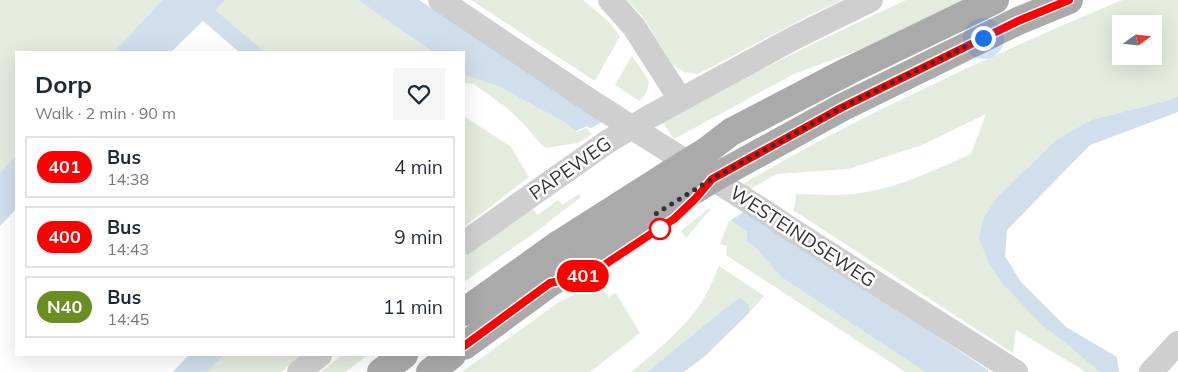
<!DOCTYPE html>
<html lang="en">
<head>
<meta charset="utf-8">
<style>
	:root { --surface:#fff; --page:#f6f6f7; --text:#1f2937; --muted:#747a83; --line:#e0e1e3 }
	body { margin:0; font-family:Mulish,sans-serif; background:var(--page); color:var(--text); height:100vh; display:flex; flex-direction:column; font-size:19px; white-space:nowrap }
	* { box-sizing:border-box; margin:0 }
	p { font-size:16px; color:var(--muted) }
	.icon { flex:none; width:28px; height:28px; fill:none; stroke:currentColor; stroke-width:2; stroke-linecap:round; stroke-linejoin:round }
	.map { position:relative; flex:1; overflow:hidden }
	.side { position:absolute; left:15px; top:51px; width:450px; height:305px; display:flex; flex-direction:column; background:var(--surface); border-radius:0px; box-shadow:0 5px 20px #0002 }
	.side>* { flex:none }
	.badge { padding:0 10px; border-radius:16px; font-size:18px; line-height:32px }
	.needle { width:32px; rotate:75deg }
	.tools { position:absolute; left:1112px; top:15px; display:grid; gap:10px }
	.tools a { display:grid; place-items:center; width:50px; height:50px; border-radius:0px; background:var(--surface); box-shadow:0 5px 20px #0002; font-size:25px }
	.you { position:absolute; width:25px; height:25px; margin:-12px; border:4px solid #fff; border-radius:50%; background:#1a73e8; box-shadow:0 0 0 8px #1a73e833 }
	.map>.badge { position:absolute; translate:-50% -50%; box-shadow:0 0 0 2px #fff }
	.round { display:grid; place-items:center; flex:none; width:52px; height:52px; border-radius:0px; background:var(--page) }
	.headline { display:flex; align-items:center; justify-content:space-between; height:85px; padding:0 20px }
	h1 { font-size:24px; font-weight:700; line-height:38px }
	ul { padding:0; list-style:none }
	li { display:flex; align-items:center; gap:15px; height:62px; margin:0 10px 8px; padding:0 10px; border:2px solid var(--line); border-radius:0px }
	li div { flex:1 }
	li b { display:block; font-size:19px }
	li em { font-style:normal }
	li .badge { min-width:55px; font-weight:700; text-align:center }
	.map>svg:first-child { display:block }
	.green { fill:#e4ebdf; fill-rule:evenodd }
	.water { fill:#d1deeb }
	.pier { fill:#fff }
	.lines { fill:none; stroke-linecap:round; stroke-linejoin:round }
	.minor { stroke:#cfcfcf; stroke-width:24 }
	.primary { stroke:#aaa; stroke-width:28 }
	.minor-bridge { stroke:#cfcfcf; stroke-width:24 }
	.primary-bridge { stroke:#aaa; stroke-width:28 }
	.line-casing { stroke:#fff; stroke-width:11 }
	.line { stroke:#f00; stroke-width:8 }
	.walk { stroke:#323232; stroke-width:5; stroke-dasharray:0 9 }
	.stop-dot { fill:#fff; stroke:#f00; stroke-width:2.5 }
	.labels { text-anchor:middle; dominant-baseline:central; stroke-width:5; stroke-linejoin:round; paint-order:stroke }
	.street-label { font-size:19px; fill:#323232; stroke:#fff }
</style>
</head>
<body>
<div class="map">
<svg width="1178" height="372" viewBox="0 0 1178 372">
	<rect width="100%" height="100%" fill="#fff"/>
	<g class="green">
		<polygon points="0,0 162,0 114,52 16,52 16,156 0,173"/>
		<polygon points="225,0 358,0 433,52 265,52 214,10"/>
		<polygon points="471,0 583,0 609,22 620,36 595,81"/>
		<polygon points="627,0 842,0 808,16 698,74 684,72 672,64 643,17"/>
		<polygon points="906,0 969,0 883,41 794,74 674,139 663,123 752,74 823,39"/>
		<path d="M 1122,0 L 1178,0 L 1178,96 L 1170,100 L 1091,120 L 1056,140 L 998,196 L 983,218 L 979,238 L 1044,327 L 1064,342 L 1099,372 L 1084,372 L 1083,370 L 1016,330 L 1013,353 L 793,210 L 795,205 L 796,194 C 815,194 835,196 854,194 C 895,189 933,171 971,154 L 986,114 L 922,145 L 848,169 L 777,174 L 708,212 L 686,238 L 681,231 L 715,203 L 751,179 L 821,140 L 880,110 L 965,69 L 1054,29 ZM 1121,24 L 1154,24 L 1154,56 L 1121,56 Z"/>
		<path d="M 632,56 L 646,76 L 649,82 C 648,89 645,97 639,101 L 615,85 Z"/>
		<polygon points="464,73 498,86 566,123 577,132 586,128 592,134 578,143 546,148 540,143 523,123 508,109 474,84 464,83"/>
		<polygon points="464,116 511,147 529,177 464,227"/>
		<polygon points="579,194 581,197 537,231 464,282 464,257 532,208 538,215 558,200 562,205"/>
		<polygon points="731,220 747,232 747,242 753,245 781,277 925,372 905,372 726,255 727,246 720,244 729,221"/>
		<path d="M 719,266 L 764,296 L 749,313 L 749,305 L 733,302 L 647,372 L 631,372 C 657,351 687,327 704,298 C 710,288 714,277 719,266 Z"/>
		<polygon points="598,282 608,297 616,293 640,333 590,372 462,372 556,304"/>
		<polygon points="224,355 301,355 281,372 207,372"/>
		<polygon points="342,355 367,355 346,372 321,372"/>
	</g>
	<g class="water">
		<polygon points="162,0 225,0 215,10 265,52 239,52 203,21 171,52 114,52"/>
		<polygon points="358,0 419,0 595,115 766,222 988,370 988,372 925,372 781,277 753,245 747,242 747,232 731,220 587,126 576,131 566,123 498,86 466,75 464,73 464,52 433,52"/>
		<polygon points="1178,96 1178,112 1090,145 1007,230 1005,256 1021,282 1066,327 1117,357 1119,372 1099,372 1064,342 1044,327 1002,283 989,263 979,238 983,218 998,196 1056,140 1091,120 1170,100"/>
		<polygon points="16,156 16,209 0,226 0,173"/>
		<polygon points="741,298 749,305 749,313 705,356 684,372 647,372 733,302"/>
		<polygon points="189,355 224,355 207,372 173,372"/>
	</g>
	<polygon class="pier" points="607,119 751,208 729,221 719,215 588,130"/>
	<g class="lines">
		<g class="minor">
			<polyline points="440,0 592,102 770,215 789,228 1016,372"/>
			<polyline points="610,0 634,27 680,99"/>
			<polyline points="649,117 794,38 871,0"/>
			<polyline points="464,243 607,142"/>
			<polyline points="299,372 320,355"/>
			<polyline points="1151,372 1178,343"/>
		</g>
		<g class="primary">
			<polyline points="705,152 731,132 848,71 995,0"/>
			<polyline points="730,169 841,108 1018,21 1069,0"/>
			<polyline points="464,312 559,244 663,178"/>
			<polyline points="464,346 550,283 654,215 712,179"/>
			<polyline points="381,372 404,355"/>
			<polyline points="430,372 452,355"/>
		</g>
		<polyline class="minor-bridge" points="607,142 649,117"/>
		<g class="primary-bridge">
			<polyline points="663,178 705,152"/>
			<polyline points="712,179 730,169"/>
		</g>
	</g>
	<g class="lines">
		<g class="line-casing">
			<polyline id="line" points="464,346 550,283 589,275 660,228 674,219 695,199 712,179 841,108 1018,21 1069,0"/>
		</g>
		<use href="#line" class="line"/>
		<polyline class="walk" points="660,229 654,215 712,179 841,108 983,38"/>
	</g>
	<circle class="stop-dot" cx="660" cy="229" r="10"/>
	<g class="labels">
		<g class="street-label">
			<text transform="translate(570 168) rotate(-35)">PAPEWEG</text>
			<text transform="translate(803 236) rotate(33)">WESTEINDSEWEG</text>
		</g>
	</g>
</svg>
<div class="tools">
<a><svg class="needle" viewBox="-14 -14 28 28"><path d="M0-13l5 13h-10z" fill="#e53935"/><path d="M0 13l5-13h-10z" fill="#747a83"/></svg></a>
</div>
<div class="you" style="left:983px;top:38px"></div>
<b class="badge" style="left:583px;top:276px;background:#f00;color:#fff">401</b>
<section class="side">
<div class="headline"><div><h1>Dorp</h1><p>Walk · 2 min · 90 m</p></div><a class="round"><svg class="icon" aria-label="heart" viewBox="0 0 24 24"><path d="M12 20l-8-8c-3-5 5-10 8-4 3-6 11-1 8 4z"/></svg></a></div>
<ul>
<li><span class="badge" style="background:#f00;color:#fff">401</span><div><b>Bus</b><p>14:38</p></div><em>4 min</em></li>
<li><span class="badge" style="background:#f00;color:#fff">400</span><div><b>Bus</b><p>14:43</p></div><em>9 min</em></li>
<li><span class="badge" style="background:#6b8e23;color:#fff">N40</span><div><b>Bus</b><p>14:45</p></div><em>11 min</em></li>
</ul>
</section>
</div>
</body>
</html>
